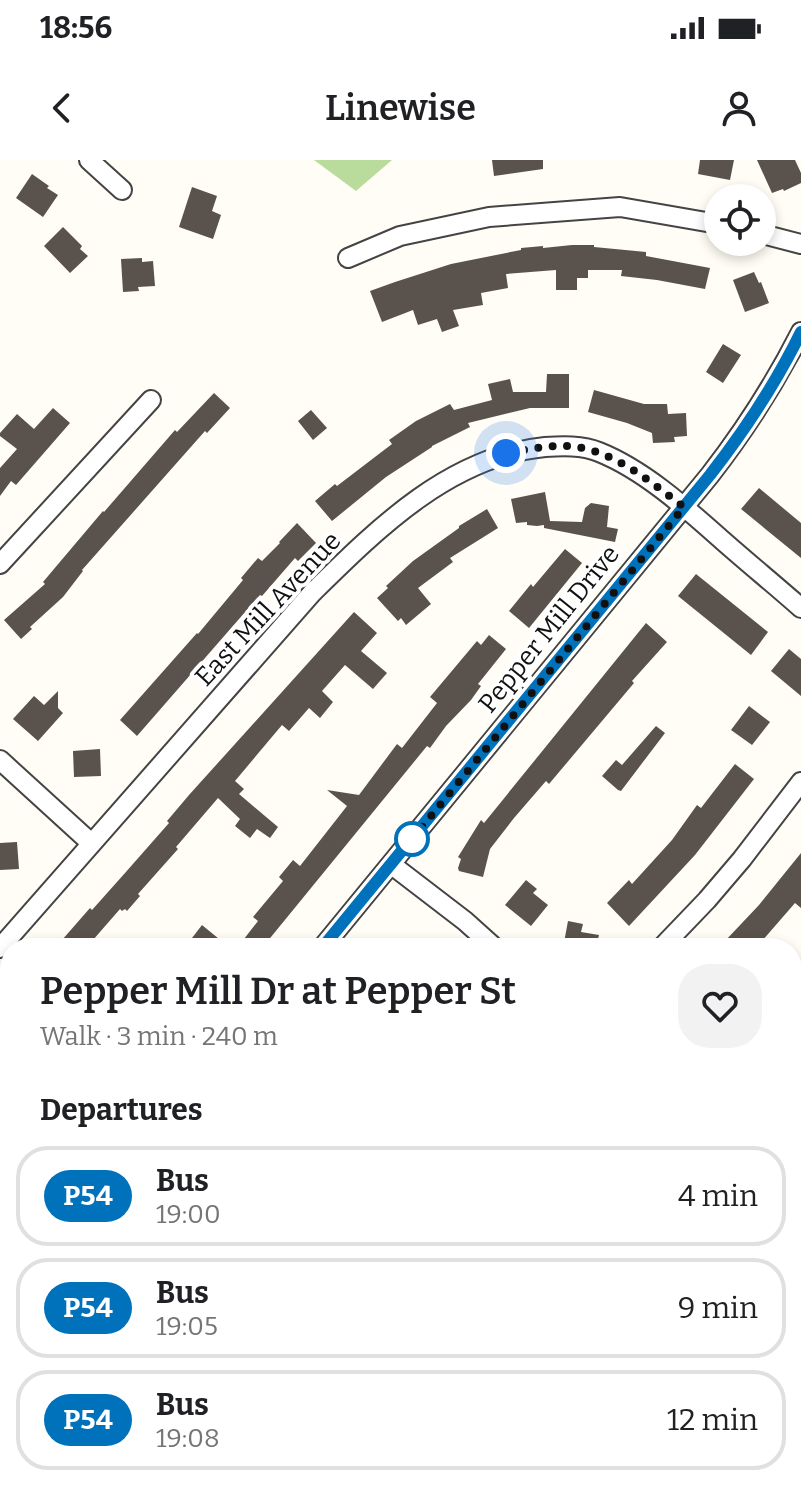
<!DOCTYPE html>
<html lang="en">
<head>
<meta charset="utf-8">
<style>
	:root { --surface:#fff; --page:#f2f2f2; --text:#202124; --muted:#757577; --line:#e0e0e0 }
	body { margin:0; font-family:Bitter,serif; background:var(--page); color:var(--text); height:100vh; display:flex; flex-direction:column; font-size:30px; white-space:nowrap }
	* { box-sizing:border-box; margin:0 }
	p { font-size:26px; color:var(--muted) }
	.icon { flex:none; width:44px; height:44px; fill:none; stroke:currentColor; stroke-width:2; stroke-linecap:round; stroke-linejoin:round }
	.map { position:relative; flex:1; overflow:hidden }
	.drawer { position:absolute; left:0px; top:778px; width:802px; height:562px; display:flex; flex-direction:column; background:var(--surface); border-radius:32px 32px 0 0; box-shadow:0 4px 12px #0003 }
	.drawer>* { flex:none }
	.badge { padding:0 16px; border-radius:26px; font-size:28px; line-height:52px }
	.buttons { position:absolute; left:704px; top:24px; display:grid; gap:16px }
	.buttons a { display:grid; place-items:center; width:72px; height:72px; border-radius:50%; background:var(--surface); box-shadow:0 4px 12px #0003; font-size:40px }
	.you { position:absolute; width:40px; height:40px; margin:-20px; border:6px solid #fff; border-radius:50%; background:#1a73e8; box-shadow:0 0 0 12px #1a73e833 }
	.map>.badge { position:absolute; translate:-50% -50%; box-shadow:0 0 0 4px #fff }
	h2 { padding:0 40px; font-size:30px; line-height:72px }
	.round { display:grid; place-items:center; flex:none; width:84px; height:84px; border-radius:32px; background:var(--page) }
	.headline { display:flex; align-items:center; justify-content:space-between; height:136px; padding:0 40px }
	h1 { font-size:38px; font-weight:600; line-height:60px }
	ul { padding:0; list-style:none }
	li { display:flex; align-items:center; gap:24px; height:100px; margin:0 16px 12px; padding:0 24px; border:4px solid var(--line); border-radius:32px }
	li div { flex:1 }
	li b { display:block; font-size:30px }
	li em { font-style:normal }
	li .badge { min-width:88px; font-weight:700; text-align:center }
	.status { display:flex; justify-content:space-between; align-items:center; height:56px; padding:0 40px; background:var(--surface); direction:ltr }
	.status svg { height:22px; fill:currentColor }
	header { display:flex; justify-content:space-between; align-items:center; height:104px; padding:0 40px; background:var(--surface); font-size:36px; font-weight:600 }
	.map>svg:first-child { display:block }
	.forest { fill:#b9dc9c }
	.building { fill:#5a524d }
	.lines { fill:none; stroke-linecap:round; stroke-linejoin:round }
	.minor-casing { stroke:#444; stroke-width:22 }
	.minor { stroke:#fff; stroke-width:18 }
	.line-casing { stroke:#fff; stroke-width:18 }
	.line { stroke:#0072bc; stroke-width:12 }
	.walk { stroke:#111; stroke-width:8; stroke-dasharray:0 14.4 }
	.stop-dot { fill:#fff; stroke:#0072bc; stroke-width:4 }
	.labels { text-anchor:middle; dominant-baseline:central; stroke-width:8; stroke-linejoin:round; paint-order:stroke }
	.street-label { font-size:26px; fill:#111; stroke:#fff }
</style>
</head>
<body>
<div class="status"><b>18:56</b><svg viewBox="0 0 49 12"><path d="M0 12V9h3v3zM5 12V6h3v6zM10 12V3h3v9zM15 12V0h3v12zM26 1h20v11H26zM47 4h2v5h-2z"/></svg></div>
<header><svg class="icon" aria-label="back" viewBox="0 0 24 24"><path d="M15 5l-7 7 7 7"/></svg>Linewise<svg class="icon" aria-label="person" viewBox="0 0 24 24"><circle cx="12" cy="8" r="4"/><path d="M4 21q1-7 8-7t8 7"/></svg></header>
<div class="map">
<svg width="801" height="1339" viewBox="0 0 801 1339">
	<rect width="100%" height="100%" fill="#fffdf5"/>
	<polygon class="forest" points="314,0 392,0 356,31"/>
	<g class="building">
		<polygon points="492,0 543,0 543,9 494,16"/>
		<polygon points="700,0 734,0 730,20 698,14"/>
		<polygon points="757,0 795,0 801,13 801,23 784,31 783,29 772,33"/>
		<polygon points="32,14 49,26 47,28 58,35 43,57 16,38"/>
		<polygon points="192,27 217,36 212,51 221,55 213,79 179,67"/>
		<polygon points="63,67 82,86 80,89 88,96 70,113 44,86"/>
		<polygon points="572,85 594,85 594,87 646,92 646,96 710,108 705,129 657,120 621,116 622,110 588,110 588,118 577,118 577,130 556,130 556,110 506,114 508,128 481,133 483,145 453,150 459,166 442,172 437,159 418,165 413,150 382,162 370,131 395,122 451,104 521,90 521,88 543,86 543,88"/>
		<polygon points="142,98 142,102 153,101 155,126 138,127 139,131 123,132 121,99"/>
		<polygon points="754,112 759,123 761,122 769,143 745,152 733,120"/>
		<polygon points="723,184 741,195 723,223 706,212"/>
		<polygon points="547,214 569,214 569,248 530,248 468,263 470,267 432,286 432,287 386,317 332,361 315,341 335,324 337,326 392,284 389,280 416,261 450,244 454,250 492,240 488,224 510,219 513,232 546,232"/>
		<polygon points="594,230 644,244 667,244 668,254 686,253 687,276 674,277 675,282 653,283 652,273 627,263 588,252"/>
		<polygon points="214,233 230,248 207,273 205,271 82,410 83,411 63,437 30,467 32,469 21,479 4,460 45,424 43,422 103,351 104,352 175,270 177,272"/>
		<polygon points="53,248 70,263 16,325 11,321 0,336 0,308 17,289 0,276 0,273 17,254 34,269"/>
		<polygon points="311,250 327,268 313,280 298,261"/>
		<polygon points="759,328 801,363 801,398 741,349"/>
		<polygon points="545,332 550,361 582,362 585,348 591,343 609,346 607,367 618,369 615,382 544,368 544,365 537,366 527,365 527,362 516,363 511,339"/>
		<polygon points="487,349 498,368 450,398 453,402 418,428 431,444 406,465 401,458 398,461 377,438 388,428 386,426 413,401 459,368 459,366"/>
		<polygon points="297,363 316,383 298,401 295,398 262,436 260,435 137,576 120,560 197,473 198,474 243,420 241,418 258,398 262,401 280,383 279,382"/>
		<polygon points="565,389 582,403 529,468 509,451 531,424 533,427"/>
		<polygon points="696,414 768,472 751,495 678,436"/>
		<polygon points="354,452 377,473 361,491 387,513 373,529 345,505 322,531 333,542 320,558 309,548 289,571 282,565 235,621 244,629 239,634 278,667 270,678 257,669 250,678 235,666 240,659 218,638 176,687 178,689 138,734 140,736 127,751 125,749 122,751 120,749 86,788 55,788 90,748 92,750 125,713 169,663 167,661 189,635"/>
		<polygon points="646,463 667,482 632,521 634,523 549,624 546,621 514,658 490,689 483,717 459,711 458,708 461,699 458,697 481,660 484,663"/>
		<polygon points="489,475 506,489 478,524 481,526 471,540 446,566 430,588 427,586 262,788 237,788 258,761 253,757 283,721 279,717 293,700 300,706 347,646 327,630 359,635 397,584 402,588 437,543 430,537 477,481 481,485"/>
		<polygon points="789,489 801,499 801,536 771,511"/>
		<polygon points="58,531 58,548 63,553 38,581 13,559 34,536 44,545"/>
		<polygon points="749,546 770,562 752,585 731,570"/>
		<polygon points="656,566 665,573 621,631 618,630 602,616 616,600 622,605"/>
		<polygon points="100,589 101,616 74,617 73,591"/>
		<polygon points="735,604 754,619 695,695 629,766 607,743 629,720 632,724 672,680 697,645 701,648"/>
		<polygon points="17,682 19,709 0,710 0,683"/>
		<polygon points="801,693 801,748 795,743 756,788 733,788 725,781 759,745"/>
		<polygon points="526,720 537,729 533,733 548,745 531,766 505,745"/>
		<polygon points="568,761 583,764 581,772 599,775 596,788 563,788"/>
		<polygon points="202,765 230,788 204,788 192,778"/>
	</g>
	<g class="lines">
		<g class="minor-casing">
			<g id="minor">
				<polyline points="89,0 122,30"/>
				<polyline points="762,74 801,84"/>
				<polyline points="348,98 400,76 489,57 620,47 718,64"/>
				<polyline points="0,404 151,240"/>
				<polyline points="0,600 91,683"/>
				<polyline points="392,705 465,761 495,788"/>
				<path d="M 0,788 L 312,433 C 377,369 450,296 545,287 C 562,286 582,285 599,292 C 644,310 686,348 722,380 C 748,403 775,425 801,448"/>
				<path d="M 322,788 L 710,315 C 745,270 775,223 801,172"/>
				<polyline points="661,788 707,740 742,699 801,622"/>
				<polyline points="0,1064 10,1075"/>
				<polyline points="0,1176 10,1165"/>
				<polyline points="287,1330 297,1339"/>
				<polyline points="738,1330 742,1339"/>
				<polyline points="794,1339 801,1329"/>
			</g>
		</g>
		<use href="#minor" class="minor"/>
	</g>
	<g class="lines">
		<g class="line-casing">
			<path id="line" d="M 322,788 L 710,315 C 745,270 776,223 801,172"/>
		</g>
		<use href="#line" class="line"/>
		<path class="walk" d="M 412,679 L 408,684 L 684,347 C 647,320 610,286 562,286 C 544,286 525,290 506,293"/>
	</g>
	<circle class="stop-dot" cx="412" cy="679" r="16"/>
	<g class="labels">
		<g class="street-label">
			<text transform="translate(268 449) rotate(-47)">East Mill Avenue</text>
			<text transform="translate(549 469) rotate(-51)">Pepper Mill Drive</text>
		</g>
	</g>
</svg>
<div class="buttons">
<a><svg class="icon" aria-label="locate" viewBox="0 0 24 24"><circle cx="12" cy="12" r="6"/><path d="M12 2v4M12 18v4M2 12h4M18 12h4"/></svg></a>
</div>
<div class="you" style="left:506px;top:293px"></div>
<section class="drawer">
<div class="headline"><div><h1>Pepper Mill Dr at Pepper St</h1><p>Walk · 3 min · 240 m</p></div><a class="round"><svg class="icon" aria-label="heart" viewBox="0 0 24 24"><path d="M12 20l-8-8c-3-5 5-10 8-4 3-6 11-1 8 4z"/></svg></a></div>
<h2>Departures</h2>
<ul>
<li><span class="badge" style="background:#0072bc;color:#fff">P54</span><div><b>Bus</b><p>19:00</p></div><em>4 min</em></li>
<li><span class="badge" style="background:#0072bc;color:#fff">P54</span><div><b>Bus</b><p>19:05</p></div><em>9 min</em></li>
<li><span class="badge" style="background:#0072bc;color:#fff">P54</span><div><b>Bus</b><p>19:08</p></div><em>12 min</em></li>
</ul>
</section>
</div>
</body>
</html>
